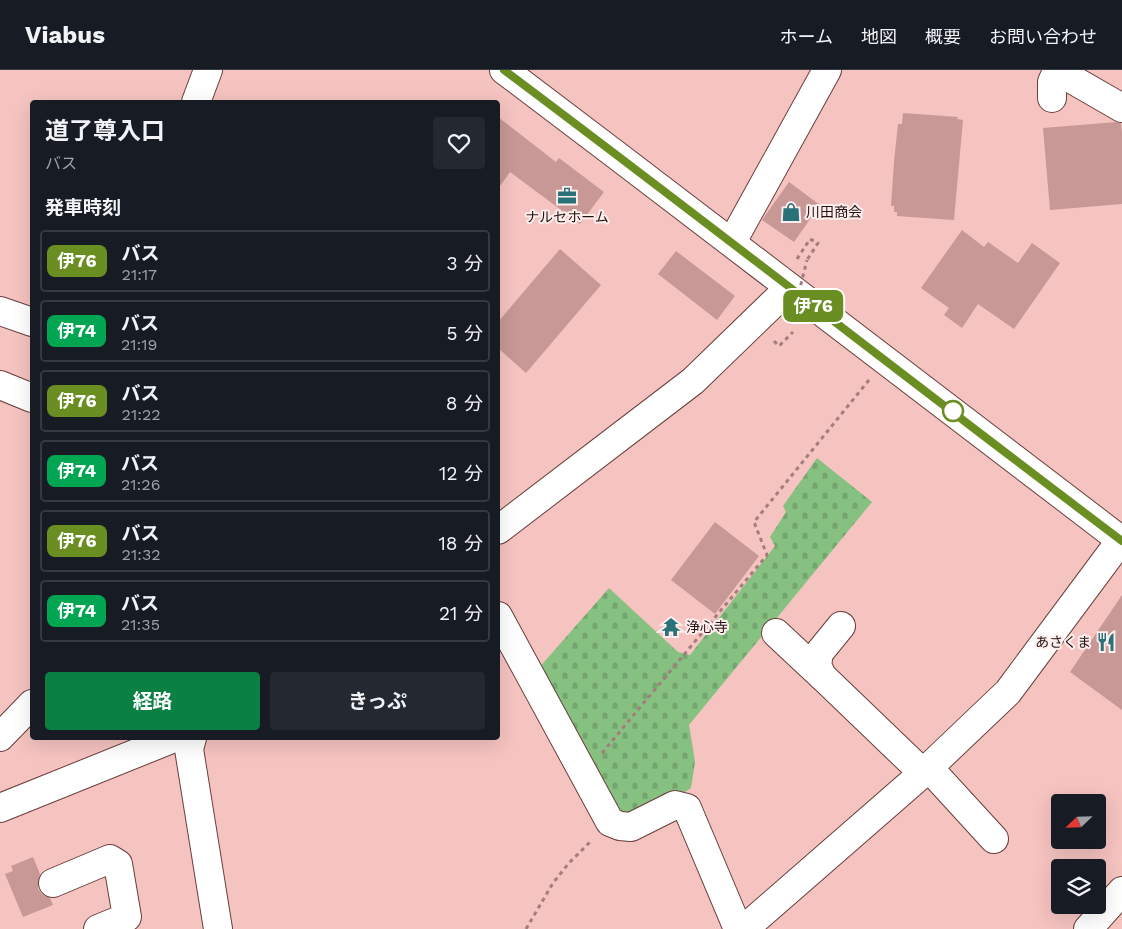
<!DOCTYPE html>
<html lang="ja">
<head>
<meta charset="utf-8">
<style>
	:root { --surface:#171b24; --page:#242831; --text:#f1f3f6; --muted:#9ea1a6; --line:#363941; --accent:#0b8043 }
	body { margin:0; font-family:"Work Sans","Noto Sans JP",sans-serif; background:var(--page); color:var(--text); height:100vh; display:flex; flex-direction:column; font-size:19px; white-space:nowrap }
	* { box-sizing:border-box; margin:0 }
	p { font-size:16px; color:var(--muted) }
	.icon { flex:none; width:28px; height:28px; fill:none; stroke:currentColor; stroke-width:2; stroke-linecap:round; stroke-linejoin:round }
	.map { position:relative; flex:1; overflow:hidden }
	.drawer { position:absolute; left:30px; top:30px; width:470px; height:640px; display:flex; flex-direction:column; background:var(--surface); border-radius:5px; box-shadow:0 5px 20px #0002 }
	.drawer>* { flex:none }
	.badge { padding:0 10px; border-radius:8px; font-size:18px; line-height:32px }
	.needle { width:32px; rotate:247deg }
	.controls { position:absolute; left:1051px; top:724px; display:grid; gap:10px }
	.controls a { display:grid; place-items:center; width:55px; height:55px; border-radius:5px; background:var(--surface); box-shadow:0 5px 20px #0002; font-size:25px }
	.map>.badge { position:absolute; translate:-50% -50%; box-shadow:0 0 0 2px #fff }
	h2 { padding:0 15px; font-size:19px; line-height:45px }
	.round { display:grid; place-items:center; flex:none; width:52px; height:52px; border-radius:5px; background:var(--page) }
	.summary { display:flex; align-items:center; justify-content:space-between; height:85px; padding:0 15px }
	h1 { font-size:24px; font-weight:700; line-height:38px }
	.button { display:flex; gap:10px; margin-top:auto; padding:10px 15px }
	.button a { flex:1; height:58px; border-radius:5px; background:var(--accent); color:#fff; font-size:20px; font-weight:700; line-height:58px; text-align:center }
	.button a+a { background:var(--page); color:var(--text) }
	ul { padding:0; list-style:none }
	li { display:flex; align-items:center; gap:15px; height:62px; margin:0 10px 8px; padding:0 5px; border:2px solid var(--line); border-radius:5px }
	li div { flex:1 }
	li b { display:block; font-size:19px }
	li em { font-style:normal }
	li .badge { min-width:55px; font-weight:700; text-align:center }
	header { display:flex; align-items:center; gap:30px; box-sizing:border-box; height:70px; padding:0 25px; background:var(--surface); border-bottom:1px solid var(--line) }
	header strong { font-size:24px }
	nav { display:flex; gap:28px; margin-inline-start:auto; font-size:18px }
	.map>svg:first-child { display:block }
	.cemetery { fill:url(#cemetery-stones) }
	.building { fill:#c79895 }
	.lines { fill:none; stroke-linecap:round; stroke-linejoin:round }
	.minor-casing { stroke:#683f3d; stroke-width:30 }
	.highway-casing { stroke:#683f3d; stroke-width:30 }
	.path { stroke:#a37e7c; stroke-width:3; stroke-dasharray:4 4; stroke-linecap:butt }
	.minor { stroke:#fff; stroke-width:28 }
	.highway { stroke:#fff; stroke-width:28 }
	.path-bridge { stroke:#a37e7c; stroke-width:3; stroke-dasharray:4 4; stroke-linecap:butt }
	.line-casing { stroke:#fff; stroke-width:11 }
	.line { stroke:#6b8e23; stroke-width:8 }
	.stop-dot { fill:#fff; stroke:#6b8e23; stroke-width:2.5 }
	.labels { text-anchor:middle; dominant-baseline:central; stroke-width:4; stroke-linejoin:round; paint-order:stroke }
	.poi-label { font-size:14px; fill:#231211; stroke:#feeeed; text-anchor:start }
</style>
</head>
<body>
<header>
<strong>Viabus</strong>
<nav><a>ホーム</a><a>地図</a><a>概要</a><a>お問い合わせ</a></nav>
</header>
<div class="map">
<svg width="1122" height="859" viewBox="0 0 1122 859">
	<defs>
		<pattern id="cemetery-stones" width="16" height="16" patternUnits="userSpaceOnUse" patternTransform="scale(1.25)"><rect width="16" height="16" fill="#87c182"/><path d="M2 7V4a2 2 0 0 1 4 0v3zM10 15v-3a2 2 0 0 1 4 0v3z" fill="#74a56f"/></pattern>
	</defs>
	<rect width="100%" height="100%" fill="#f5c3c0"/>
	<polygon class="cemetery" points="817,388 872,432 689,655 695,692 691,718 644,749 625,748 538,599 609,518 678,582 690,585 775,476 770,467 786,442 783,436"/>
	<g class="building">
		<polygon points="903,43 958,47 957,49 963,50 954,150 897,146 897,142 894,142 894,136 891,136 894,92 898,54 902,54"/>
		<polygon points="498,47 556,92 559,88 604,122 580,154 510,102 498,119"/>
		<polygon points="1117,52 1121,53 1122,64 1122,134 1050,140 1043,58"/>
		<polygon points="789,112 820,135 794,172 762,150"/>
		<polygon points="962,160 984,177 988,172 1018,193 1032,173 1060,193 1014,259 978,234 962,258 944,245 949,238 921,218"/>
		<polygon points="560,179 601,215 526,303 498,278 498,252"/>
		<polygon points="676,181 735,226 717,250 658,204"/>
		<polygon points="715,452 759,486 715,544 671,510"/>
		<polygon points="1122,525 1122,640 1070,602"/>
		<polygon points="33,787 40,804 38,812 38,819 43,825 50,828 53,835 23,847 5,804 13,801 11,796"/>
	</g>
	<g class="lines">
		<g class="minor-casing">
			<g id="minor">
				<polyline points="1056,0 1122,38"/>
				<polyline points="1052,28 1052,12 1057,1"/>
				<polyline points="196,32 208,0"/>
				<polyline points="732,172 827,0"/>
				<polyline points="0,241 32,252"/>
				<polyline points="0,315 32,328"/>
				<polyline points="498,460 693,311 789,218"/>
				<polyline points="498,546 610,752 620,756 631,757 675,735 687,738 738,859"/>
				<polyline points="841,556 819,583 817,595 822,606 923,703"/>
				<polyline points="776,563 822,606"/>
				<polyline points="0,667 32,634"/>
				<polyline points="192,668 189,679 218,859"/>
				<polyline points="929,698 994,769"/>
				<polyline points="0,738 174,668"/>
				<polyline points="53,813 110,789 118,794 127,847 98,859"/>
				<polyline points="744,859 923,703 1008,622 1121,470"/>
				<polyline points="1088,859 1122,821"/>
			</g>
		</g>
		<g class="highway-casing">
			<path id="highway" d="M 504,0 C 711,156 916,315 1122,471"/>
		</g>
		<g class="path">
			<polyline points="797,189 810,169 818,173 807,190"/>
			<polyline points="774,271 779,276 793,262"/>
			<polyline points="602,683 767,485 754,452 869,310"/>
			<polyline points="526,859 553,813 569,793 592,770"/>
		</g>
		<use href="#minor" class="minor"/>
		<use href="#highway" class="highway"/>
		<polyline class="path-bridge" points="791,254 807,190"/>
	</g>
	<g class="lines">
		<g class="line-casing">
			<path id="line" d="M 504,0 C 711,155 915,315 1122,471"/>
		</g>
		<use href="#line" class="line"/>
	</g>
	<defs>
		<g id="office-bare" transform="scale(1.5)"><path d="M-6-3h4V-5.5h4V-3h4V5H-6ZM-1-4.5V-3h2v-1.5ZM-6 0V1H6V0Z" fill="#287278" stroke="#feeeed" stroke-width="2.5" paint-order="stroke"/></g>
		<g id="shop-bare" transform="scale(1.5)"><path d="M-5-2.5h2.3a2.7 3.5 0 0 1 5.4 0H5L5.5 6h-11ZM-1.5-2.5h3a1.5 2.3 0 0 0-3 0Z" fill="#287278" stroke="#feeeed" stroke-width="2.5" paint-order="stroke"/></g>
		<g id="temple-bare" transform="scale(1.5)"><path d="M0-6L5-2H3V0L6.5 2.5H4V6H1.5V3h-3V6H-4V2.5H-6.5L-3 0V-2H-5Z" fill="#287278" stroke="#feeeed" stroke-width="2.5" paint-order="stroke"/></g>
		<g id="restaurant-bare" transform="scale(1.5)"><path d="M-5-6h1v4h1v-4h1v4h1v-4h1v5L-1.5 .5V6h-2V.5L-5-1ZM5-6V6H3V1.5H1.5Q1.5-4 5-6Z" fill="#287278" stroke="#feeeed" stroke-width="2.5" paint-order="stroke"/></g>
	</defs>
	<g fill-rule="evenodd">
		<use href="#office-bare" x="567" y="126"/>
		<use href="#shop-bare" x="791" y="142"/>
		<use href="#temple-bare" x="671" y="557"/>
		<use href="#restaurant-bare" x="1106" y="572"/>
	</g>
	<circle class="stop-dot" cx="953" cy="341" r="10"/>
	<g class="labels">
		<g class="poi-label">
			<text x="806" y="142">川田商会</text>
			<text x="567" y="147" text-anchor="middle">ナルセホーム</text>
			<text x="686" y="557">浄心寺</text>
			<text x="1091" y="572" text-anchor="end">あさくま</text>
		</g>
	</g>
</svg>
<div class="controls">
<a><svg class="needle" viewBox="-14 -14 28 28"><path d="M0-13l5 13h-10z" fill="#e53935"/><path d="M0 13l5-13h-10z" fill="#9ea1a6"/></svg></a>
<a><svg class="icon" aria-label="layers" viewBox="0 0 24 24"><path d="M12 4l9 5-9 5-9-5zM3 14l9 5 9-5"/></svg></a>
</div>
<b class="badge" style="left:813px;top:236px;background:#6b8e23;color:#fff">伊76</b>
<section class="drawer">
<div class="summary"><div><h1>道了尊入口</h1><p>バス</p></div><a class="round"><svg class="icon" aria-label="heart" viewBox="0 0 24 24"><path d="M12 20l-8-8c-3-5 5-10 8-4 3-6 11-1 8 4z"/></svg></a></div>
<h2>発車時刻</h2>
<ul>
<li><span class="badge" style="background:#6b8e23;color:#fff">伊76</span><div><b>バス</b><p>21:17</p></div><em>3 分</em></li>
<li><span class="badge" style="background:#00a651;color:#fff">伊74</span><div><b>バス</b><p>21:19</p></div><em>5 分</em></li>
<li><span class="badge" style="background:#6b8e23;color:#fff">伊76</span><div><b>バス</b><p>21:22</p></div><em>8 分</em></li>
<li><span class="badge" style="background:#00a651;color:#fff">伊74</span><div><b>バス</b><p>21:26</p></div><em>12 分</em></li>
<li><span class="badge" style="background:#6b8e23;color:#fff">伊76</span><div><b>バス</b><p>21:32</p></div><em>18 分</em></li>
<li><span class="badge" style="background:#00a651;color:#fff">伊74</span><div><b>バス</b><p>21:35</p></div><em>21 分</em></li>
</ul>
<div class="button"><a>経路</a><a>きっぷ</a></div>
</section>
</div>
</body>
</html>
